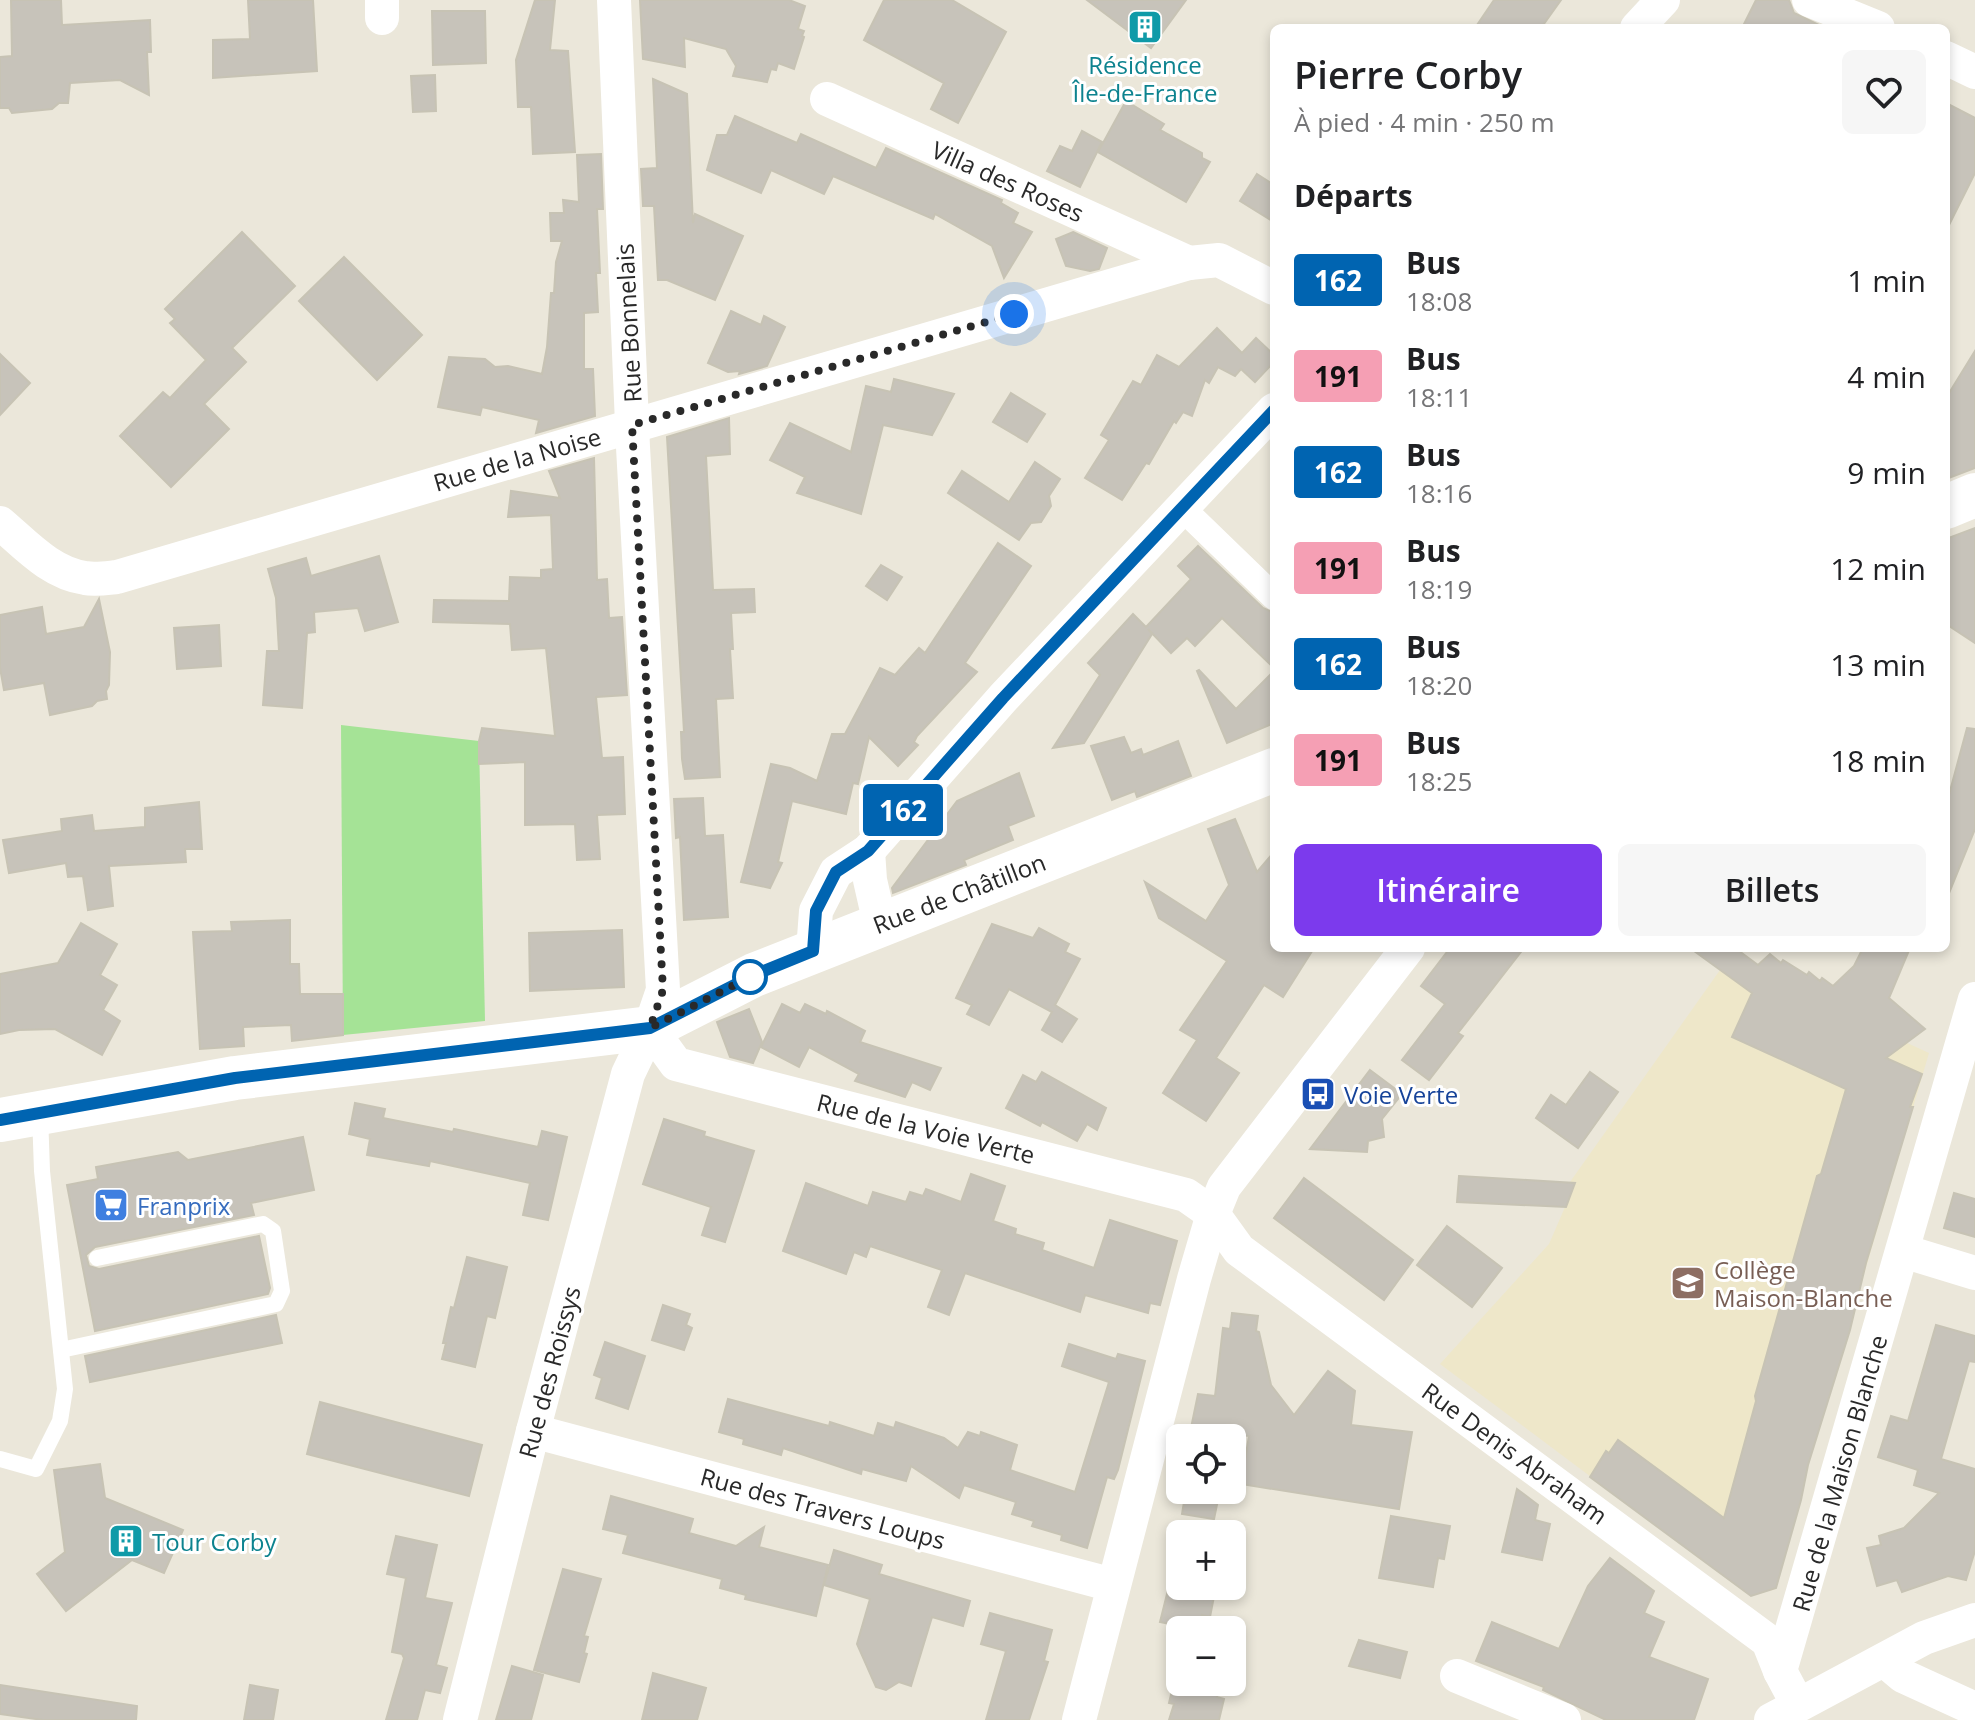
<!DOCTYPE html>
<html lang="fr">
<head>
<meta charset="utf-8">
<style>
	:root { --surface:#fff; --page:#f6f6f6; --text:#202124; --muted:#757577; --accent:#7c3aed }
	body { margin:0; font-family:"Open Sans",sans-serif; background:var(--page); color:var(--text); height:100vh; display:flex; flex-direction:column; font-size:30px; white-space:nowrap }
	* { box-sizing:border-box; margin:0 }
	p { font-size:26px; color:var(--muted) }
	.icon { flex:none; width:44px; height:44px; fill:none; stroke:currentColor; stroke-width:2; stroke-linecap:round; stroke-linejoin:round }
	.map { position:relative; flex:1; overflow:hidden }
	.details { position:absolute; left:1270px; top:24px; width:680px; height:928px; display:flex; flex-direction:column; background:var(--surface); border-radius:12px; box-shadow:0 4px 12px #0003 }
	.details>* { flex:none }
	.badge { padding:0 16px; border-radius:6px; font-size:28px; line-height:52px }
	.tools { position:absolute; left:1166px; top:1424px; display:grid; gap:16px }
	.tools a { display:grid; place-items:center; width:80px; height:80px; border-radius:12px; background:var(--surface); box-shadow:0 4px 12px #0003; font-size:40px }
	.you { position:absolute; width:40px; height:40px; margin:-20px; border:6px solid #fff; border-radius:50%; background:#1a73e8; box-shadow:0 0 0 12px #1a73e833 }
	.map>.badge { position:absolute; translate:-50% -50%; box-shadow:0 0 0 4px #fff }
	h2 { padding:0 24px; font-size:30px; line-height:72px }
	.round { display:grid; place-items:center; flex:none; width:84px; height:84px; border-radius:12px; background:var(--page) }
	.headline { display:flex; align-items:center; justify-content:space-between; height:136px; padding:0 24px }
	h1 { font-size:38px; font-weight:600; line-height:60px }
	.action { display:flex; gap:16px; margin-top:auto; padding:16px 24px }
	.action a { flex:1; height:92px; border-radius:12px; background:var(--accent); color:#fff; font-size:32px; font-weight:600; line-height:92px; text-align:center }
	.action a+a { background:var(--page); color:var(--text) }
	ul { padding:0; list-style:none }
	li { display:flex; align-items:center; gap:24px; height:96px; padding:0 24px }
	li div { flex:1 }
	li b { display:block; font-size:30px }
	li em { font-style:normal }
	li .badge { min-width:88px; font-weight:700; text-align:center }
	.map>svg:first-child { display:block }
	.education { fill:#eee7c9 }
	.green { fill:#a5e396 }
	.building { fill:#c7c3ba; stroke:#c7c3b4; stroke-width:2 }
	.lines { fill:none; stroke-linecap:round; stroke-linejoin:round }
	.service { stroke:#fff; stroke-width:16 }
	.pedestrian { stroke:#fff; stroke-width:26 }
	.minor { stroke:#fff; stroke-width:34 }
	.secondary { stroke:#fff; stroke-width:44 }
	.line-casing { stroke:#fff; stroke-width:18 }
	.line { stroke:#0064b1; stroke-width:12 }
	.walk { stroke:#292929; stroke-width:8; stroke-dasharray:0 14.4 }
	.stop-dot { fill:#fff; stroke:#0064b1; stroke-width:4 }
	.labels { text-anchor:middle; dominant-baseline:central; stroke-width:6; stroke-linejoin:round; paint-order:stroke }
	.culture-label { font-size:24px; fill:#0d838f; stroke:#fff }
	.street-label { font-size:24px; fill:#292929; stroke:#fff }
	.transit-label { font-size:24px; fill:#164399; stroke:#fff; text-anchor:start }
	.shop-label { font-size:24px; fill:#366cbe; stroke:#fff; text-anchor:start }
	.education-label { font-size:24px; fill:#785e54; stroke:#fff; text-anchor:start }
</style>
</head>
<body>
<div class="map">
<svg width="1975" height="1720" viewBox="0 0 1975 1720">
	<rect width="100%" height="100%" fill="#ebe7da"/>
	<polygon class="education" points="1720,970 1740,984 1750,971 1929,1053 1798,1499 1801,1501 1776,1589 1751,1596 1743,1591 1744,1588 1726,1578 1727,1576 1714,1569 1440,1364 1549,1244 1575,1184 1570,1182"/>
	<polygon class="green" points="341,725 479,741 485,1021 343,1035"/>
	<g class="building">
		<polygon points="11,0 61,0 62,25 150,20 151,52 147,52 149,95 120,80 70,83 68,103 59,103 52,109 12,113 9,108 0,108 0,57 12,56"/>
		<polygon points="248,0 313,0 317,71 213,78 213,40 250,39"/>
		<polygon points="535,0 555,0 550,50 568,51 575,152 533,154 531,107 518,107 516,60"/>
		<polygon points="640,0 789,0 805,6 798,29 804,31 802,36 804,37 794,69 778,63 776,70 771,69 767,82 733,76 736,66 726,49 684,38 685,67 643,59"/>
		<polygon points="884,0 952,0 1006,32 958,123 931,109 944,83 864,40"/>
		<polygon points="1087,0 1186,0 1151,48"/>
		<polygon points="1494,0 1561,0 1541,28 1475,28"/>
		<polygon points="1756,0 1789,0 1794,13 1825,28 1742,28"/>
		<polygon points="432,11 485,11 486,63 433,65"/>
		<polygon points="435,75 436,111 413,112 411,76"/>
		<polygon points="653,79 687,94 693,223 695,214 743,236 715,300 667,280 658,280 654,206 643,206 641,169 657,168"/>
		<polygon points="1126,101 1164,124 1160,130 1202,153 1202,158 1210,162 1186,202 1098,152"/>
		<polygon points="1946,103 1975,118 1975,173 1946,231"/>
		<polygon points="735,116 797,143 801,134 876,168 886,148 1002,200 1001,203 1018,213 1013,223 1032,232 1004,278 992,246 935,214 933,219 833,176 824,194 771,170 761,193 707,170 717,135 727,135"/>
		<polygon points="1082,131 1102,142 1080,187 1047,171 1060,146 1072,151"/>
		<polygon points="601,154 603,209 597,209 600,273 596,273 598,312 584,313 584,369 593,369 595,416 536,433 539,420 482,407 480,415 438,407 449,357 485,359 495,367 508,366 542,374 547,347 551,293 554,293 556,262 562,241 551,241 550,213 564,213 563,200 579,202 577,155"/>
		<polygon points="1257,174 1274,185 1274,222 1240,201"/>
		<polygon points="242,232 295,286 232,348 246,362 204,404 229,429 171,487 120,436 163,392 170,398 206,360 170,323 175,319 165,309"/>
		<polygon points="1073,232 1107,248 1099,269 1090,271 1066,266 1056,239"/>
		<polygon points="344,257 422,335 377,380 299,301"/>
		<polygon points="731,311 761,325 764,316 785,327 767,366 739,374 740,371 728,372 708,363"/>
		<polygon points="1217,328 1242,353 1256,338 1274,355 1274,362 1255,382 1241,369 1235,376 1218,367 1209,383 1205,380 1192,416 1183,412 1176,423 1174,421 1149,464 1146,463 1122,500 1085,478 1109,440 1101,435 1133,381 1141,385 1157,355 1179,367"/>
		<polygon points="1975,351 1975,468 1946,479 1946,398"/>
		<polygon points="0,354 30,383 0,415"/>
		<polygon points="894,379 954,394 932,435 883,425 861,514 797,493 805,477 770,460 790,423 851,452 866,386 891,392"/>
		<polygon points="1011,393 1045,414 1027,442 993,422"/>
		<polygon points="729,418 730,454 706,456 713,590 754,589 755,612 731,613 733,649 730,649 733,698 716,699 720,777 685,779 682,759 681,732 684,732 667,437"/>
		<polygon points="594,458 597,580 607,579 609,618 622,617 627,695 596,697 602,758 623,757 625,814 597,815 600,859 577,860 575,824 525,825 525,762 479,764 479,741 482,728 555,736 546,648 512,650 510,624 433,622 434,600 509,601 510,577 541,578 541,570 553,569 551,515 508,517 511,491 560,498 549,471"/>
		<polygon points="1035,462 1060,479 1049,496 1051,506 1041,522 1031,523 1019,540 948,493 962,471 1009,502"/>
		<polygon points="1975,528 1975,643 1946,624 1946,539"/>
		<polygon points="998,543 1031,566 965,663 977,672 917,736 914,742 918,745 898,766 869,737 858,784 853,783 846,814 792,801 778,862 782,863 770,888 741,882 771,764 790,768 817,781 832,734 845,734 880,668 895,675 919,648 925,653"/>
		<polygon points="1198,546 1263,608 1274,613 1274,668 1222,618 1195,646 1187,638 1171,653 1148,629 1152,634 1084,743 1053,748 1100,675 1088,663 1133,614 1146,627 1191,579 1178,566"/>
		<polygon points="379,556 398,622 365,631 358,608 314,612 315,632 307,633 302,708 263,705 267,651 279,651 276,598 268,569 306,558 311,576"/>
		<polygon points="881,565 902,577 887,600 866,586"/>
		<polygon points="99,599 110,652 109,685 106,691 107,699 97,701 92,706 50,715 44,683 4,690 0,668 0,615 42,607 46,634 84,627"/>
		<polygon points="219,625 221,666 177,669 174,628"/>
		<polygon points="1199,670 1236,709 1274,671 1274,723 1227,743 1197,671"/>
		<polygon points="1967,728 1975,729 1975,829 1947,898 1946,806"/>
		<polygon points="1124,737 1131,753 1141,749 1143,755 1178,741 1191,776 1137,797 1135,791 1112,800 1091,746"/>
		<polygon points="1019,773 1034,816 1008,826 1013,840 964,860 966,865 893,893 892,888 957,801"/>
		<polygon points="703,798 705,836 723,835 728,917 684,920 680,837 676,838 674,799"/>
		<polygon points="199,802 202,849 185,849 186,862 109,866 113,906 88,910 83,876 68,877 66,863 9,873 3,840 62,831 61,819 92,815 94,831 145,827 145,808"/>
		<polygon points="1235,819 1257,872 1274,852 1274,948 1314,948 1283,997 1264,985 1216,1058 1239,1073 1206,1121 1163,1093 1197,1040 1180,1030 1227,961 1159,918 1145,882 1206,921 1229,885 1208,829"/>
		<polygon points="290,920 290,964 299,964 300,994 343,994 343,1035 292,1041 291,1025 243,1027 244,1046 200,1049 193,932 232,931 231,922"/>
		<polygon points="81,923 117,944 100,975 117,985 103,1010 120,1021 102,1055 55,1029 19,1030 0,1034 0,974 58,963"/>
		<polygon points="992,924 1033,938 1039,928 1069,944 1065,952 1080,959 1055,1005 1077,1019 1062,1042 1042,1030 1052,1012 1009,989 989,1025 967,1014 972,1005 956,998"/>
		<polygon points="622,930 624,987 530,991 529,933"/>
		<polygon points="1450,948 1524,948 1458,1033 1463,1036 1429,1080 1402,1060 1445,1004 1421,986"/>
		<polygon points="1690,948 1735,948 1758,965 1770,954 1781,963 1783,960 1807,975 1809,972 1820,981 1822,978 1833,986 1854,966 1863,948 1910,948 1889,998 1925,1029 1886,1058 1922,1074 1910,1107 1913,1107 1866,1263 1850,1330 1808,1465 1801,1500 1776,1588 1751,1596 1590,1477 1606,1451 1609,1453 1618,1440 1724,1518 1756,1401 1755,1396 1817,1176 1821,1174 1846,1089 1732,1037 1752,993"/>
		<polygon points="782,1004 800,1013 805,1004 826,1014 827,1011 865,1031 860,1042 941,1068 930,1090 912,1082 905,1097 855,1081 859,1074 809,1047 799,1067 761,1047"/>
		<polygon points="749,1009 762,1042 753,1063 730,1057 717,1022"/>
		<polygon points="1370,1070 1402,1094 1382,1119 1384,1137 1368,1141 1367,1152 1310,1149"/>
		<polygon points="1042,1072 1106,1108 1097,1130 1087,1124 1077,1141 1042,1122 1040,1126 1006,1108 1023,1075 1036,1082"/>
		<polygon points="1590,1072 1618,1092 1578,1148 1536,1118 1551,1095 1566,1105"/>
		<polygon points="355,1103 385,1109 383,1118 453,1132 454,1129 538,1147 542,1131 567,1137 548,1220 523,1215 530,1183 430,1161 429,1166 367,1155 370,1139 349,1134"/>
		<polygon points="664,1119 705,1132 704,1136 754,1151 725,1242 702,1235 711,1207 643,1184"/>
		<polygon points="303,1137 314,1190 251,1203 254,1215 95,1247 86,1255 89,1266 99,1269 259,1236 270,1288 268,1294 95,1331 67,1185 98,1179 96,1167 178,1152 188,1160"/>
		<polygon points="971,1174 1005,1186 993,1221 1016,1229 1015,1234 1044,1243 1042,1250 1094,1268 1110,1220 1177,1241 1160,1305 1150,1303 1148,1313 1085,1295 1080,1312 965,1273 949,1315 928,1307 942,1270 870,1246 866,1257 854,1252 846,1274 783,1251 806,1183 868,1206 873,1192 906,1202 910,1192 923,1196 926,1189 961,1202"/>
		<polygon points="1459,1176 1527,1180 1575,1183 1566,1207 1457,1202"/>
		<polygon points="1304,1178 1413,1260 1384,1300 1274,1218"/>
		<polygon points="1954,1193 1975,1199 1975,1237 1944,1228"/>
		<polygon points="1447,1226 1502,1268 1472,1307 1417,1265"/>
		<polygon points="467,1257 507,1267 495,1318 487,1316 475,1367 442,1359 446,1343 443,1343 451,1307 454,1308"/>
		<polygon points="663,1305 690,1314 686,1325 692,1328 684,1350 652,1340"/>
		<polygon points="1232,1313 1258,1316 1256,1331 1259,1332 1271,1385 1294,1415 1328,1371 1355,1391 1351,1425 1412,1432 1399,1509 1241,1484 1249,1436 1191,1428 1198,1394 1215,1396 1223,1328 1230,1329"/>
		<polygon points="276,1315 282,1343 90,1382 85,1356"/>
		<polygon points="1936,1325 1975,1336 1975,1362 1969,1361 1941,1459 1975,1469 1975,1551 1966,1580 1948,1576 1902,1592 1897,1580 1877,1586 1867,1548 1881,1545 1879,1536 1904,1528 1939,1493 1914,1485 1918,1470 1878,1457 1891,1416 1908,1421"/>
		<polygon points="605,1342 645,1356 628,1409 596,1398 602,1378 594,1375"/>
		<polygon points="1069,1344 1116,1359 1118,1354 1145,1361 1118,1470 1114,1479 1107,1477 1087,1548 1061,1540 1062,1535 1032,1526 1034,1521 1012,1514 1016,1502 964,1485 959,1498 911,1466 906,1481 862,1469 861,1474 783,1448 781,1455 743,1444 744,1439 719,1432 728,1399 829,1426 830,1422 874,1436 878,1423 894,1428 896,1422 944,1438 958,1448 968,1432 980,1436 981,1432 1017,1445 1010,1470 1075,1492 1109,1382 1062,1366"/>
		<polygon points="320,1402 482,1445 469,1496 307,1454"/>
		<polygon points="100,1464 105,1498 183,1530 164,1573 132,1560 66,1611 37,1574 65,1552 54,1470"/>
		<polygon points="1517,1489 1538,1505 1535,1520 1550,1524 1542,1560 1502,1552"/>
		<polygon points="1186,1490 1220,1490 1214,1519 1182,1514"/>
		<polygon points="611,1496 693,1519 689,1533 736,1546 764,1527 759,1547 828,1565 816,1616 745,1599 746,1595 720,1588 722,1579 623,1553 628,1535 603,1529"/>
		<polygon points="1391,1516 1450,1526 1444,1559 1438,1558 1433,1587 1379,1578"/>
		<polygon points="396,1536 437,1545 425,1598 452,1603 436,1665 447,1668 440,1693 425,1690 417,1720 386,1720 404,1658 402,1654 392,1652 406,1578 387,1574"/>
		<polygon points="834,1550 882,1565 879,1574 970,1601 963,1626 932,1617 911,1686 899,1682 886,1690 876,1687 857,1644 870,1599 824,1585"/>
		<polygon points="1610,1558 1654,1591 1644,1613 1664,1622 1649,1657 1708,1679 1694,1720 1606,1720 1543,1690 1544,1687 1476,1661 1492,1622 1559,1649 1588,1586"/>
		<polygon points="563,1569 601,1579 584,1636 588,1637 584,1653 587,1654 579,1682 534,1670"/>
		<polygon points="1169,1586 1216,1586 1210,1617 1202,1615 1199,1630 1160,1622"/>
		<polygon points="990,1613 1052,1630 1044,1661 1048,1662 1029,1720 986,1720 1006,1651 981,1644"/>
		<polygon points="1359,1640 1407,1652 1400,1678 1349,1666"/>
		<polygon points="512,1666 543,1675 531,1720 496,1720"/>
		<polygon points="653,1673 706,1688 697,1720 642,1720"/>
		<polygon points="1174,1682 1221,1682 1217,1697 1224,1699 1219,1720 1169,1720 1174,1704 1169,1703"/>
		<polygon points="0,1685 137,1706 136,1720 43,1720 0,1714"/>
		<polygon points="250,1685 278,1690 273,1720 244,1720"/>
	</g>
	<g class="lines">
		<g class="service">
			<polyline points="61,1350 276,1304 282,1291 273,1231 263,1224 97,1258"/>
			<polyline points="0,1459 36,1469 60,1421 65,1389 42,1171 40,1114"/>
		</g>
		<polyline class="pedestrian" points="1182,508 1274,597"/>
		<g class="minor">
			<polyline points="382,0 382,18"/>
			<polyline points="1809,0 1878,28"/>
			<polyline points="1637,28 1663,0"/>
			<polyline points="1946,58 1975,72"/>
			<polyline points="827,99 1189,263"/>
			<path d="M 0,523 C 25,544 50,573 85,578 C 95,580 107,578 117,577 L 1189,263 L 1219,260 L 1274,288"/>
			<polyline points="868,851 870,880 880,924"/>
			<polyline points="813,951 816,911 836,872 868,851 1003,698 1274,410"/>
			<polyline points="650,1028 676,1064 1186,1195 1213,1214 1239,1250 1768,1641 1780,1671 1798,1705"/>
			<polyline points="1903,1251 1975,1273"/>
			<polyline points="533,1431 1113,1585"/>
			<polyline points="1884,1660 1903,1676 1975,1709"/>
			<polyline points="1780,1671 1975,999"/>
			<polyline points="1457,1676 1564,1720"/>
			<polyline points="460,1720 533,1431 628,1074 650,1028 663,990 633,447 614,0"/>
			<polyline points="1079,1720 1194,1279 1213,1214 1224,1187 1408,948"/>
			<polyline points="1771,1720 1924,1638 1975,1620"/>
		</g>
		<g class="secondary">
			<polyline points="1946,507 1975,495"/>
			<polyline points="0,1120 235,1078 650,1028 754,975 1274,770"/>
		</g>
	</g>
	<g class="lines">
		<g class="line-casing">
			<polyline id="line" points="0,1120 235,1078 650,1028 754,975 813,951 816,911 836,872 868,851 1003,698 1274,410"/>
		</g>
		<use href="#line" class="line"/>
		<polyline class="walk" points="750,977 754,975 650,1028 663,990 632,425 1014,314"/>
	</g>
	<defs>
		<g id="building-square" transform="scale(1.8)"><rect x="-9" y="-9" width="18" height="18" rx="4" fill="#0f9aa8" stroke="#fff"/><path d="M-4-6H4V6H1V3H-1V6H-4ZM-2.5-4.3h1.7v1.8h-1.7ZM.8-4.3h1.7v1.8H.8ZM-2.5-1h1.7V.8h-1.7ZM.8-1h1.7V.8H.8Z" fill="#fff"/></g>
		<g id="bus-square" transform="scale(1.8)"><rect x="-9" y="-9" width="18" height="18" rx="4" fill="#1a4fb4" stroke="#fff"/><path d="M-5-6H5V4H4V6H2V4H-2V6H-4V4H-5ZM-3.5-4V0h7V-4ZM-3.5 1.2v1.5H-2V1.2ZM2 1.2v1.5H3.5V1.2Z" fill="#fff"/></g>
		<g id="supermarket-square" transform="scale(1.8)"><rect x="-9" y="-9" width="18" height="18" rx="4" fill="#3f7fe0" stroke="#fff"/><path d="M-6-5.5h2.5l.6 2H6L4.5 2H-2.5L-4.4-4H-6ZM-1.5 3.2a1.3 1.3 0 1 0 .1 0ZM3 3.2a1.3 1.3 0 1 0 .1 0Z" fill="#fff"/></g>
		<g id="school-square" transform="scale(1.8)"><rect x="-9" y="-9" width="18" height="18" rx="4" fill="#8d6e63" stroke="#fff"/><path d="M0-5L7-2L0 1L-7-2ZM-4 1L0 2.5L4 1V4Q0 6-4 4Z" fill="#fff"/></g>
	</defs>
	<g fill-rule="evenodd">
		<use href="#building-square" x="1145" y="27"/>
		<use href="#bus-square" x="1318" y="1094"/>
		<use href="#supermarket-square" x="111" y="1205"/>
		<use href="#school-square" x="1688" y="1283"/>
		<use href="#building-square" x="126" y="1541"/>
	</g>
	<circle class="stop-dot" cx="750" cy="977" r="16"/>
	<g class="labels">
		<g class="culture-label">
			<text x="1145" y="64">Résidence<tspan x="1145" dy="28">Île-de-France</tspan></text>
			<text x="152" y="1541" text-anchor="start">Tour Corby</text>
		</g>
		<g class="street-label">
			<text transform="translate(1008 181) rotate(24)">Villa des Roses</text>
			<text transform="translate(628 323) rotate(-93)">Rue Bonnelais</text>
			<text transform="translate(517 459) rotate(-16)">Rue de la Noise</text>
			<text transform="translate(959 893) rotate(-21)">Rue de Châtillon</text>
			<text transform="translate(926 1128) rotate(14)">Rue de la Voie Verte</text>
			<text transform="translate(549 1372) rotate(-75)">Rue des Roissys</text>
			<text transform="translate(1515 1453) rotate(36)">Rue Denis Abraham</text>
			<text transform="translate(1839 1473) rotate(-74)">Rue de la Maison Blanche</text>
			<text transform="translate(823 1508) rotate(15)">Rue des Travers Loups</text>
		</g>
		<g class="transit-label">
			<text x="1344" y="1094">Voie Verte</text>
		</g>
		<g class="shop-label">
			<text x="137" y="1205">Franprix</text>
		</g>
		<g class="education-label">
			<text x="1714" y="1269">Collège<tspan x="1714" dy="28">Maison-Blanche</tspan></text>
		</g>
	</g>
</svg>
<div class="tools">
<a><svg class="icon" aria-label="locate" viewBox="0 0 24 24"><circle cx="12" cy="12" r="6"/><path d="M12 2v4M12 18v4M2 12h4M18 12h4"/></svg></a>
<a>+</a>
<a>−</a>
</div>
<div class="you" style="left:1014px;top:314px"></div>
<b class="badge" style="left:903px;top:810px;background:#0064b1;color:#fff">162</b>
<section class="details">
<div class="headline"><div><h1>Pierre Corby</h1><p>À pied · 4 min · 250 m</p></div><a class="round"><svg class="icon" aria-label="heart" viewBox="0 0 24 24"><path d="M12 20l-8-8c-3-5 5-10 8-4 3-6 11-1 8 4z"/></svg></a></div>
<h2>Départs</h2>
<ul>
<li><span class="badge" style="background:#0064b1;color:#fff">162</span><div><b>Bus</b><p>18:08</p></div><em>1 min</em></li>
<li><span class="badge" style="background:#f59fb4;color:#111">191</span><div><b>Bus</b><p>18:11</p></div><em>4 min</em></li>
<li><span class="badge" style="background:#0064b1;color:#fff">162</span><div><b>Bus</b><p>18:16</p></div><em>9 min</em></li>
<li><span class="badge" style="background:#f59fb4;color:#111">191</span><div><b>Bus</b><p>18:19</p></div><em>12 min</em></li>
<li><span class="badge" style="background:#0064b1;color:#fff">162</span><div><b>Bus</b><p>18:20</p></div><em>13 min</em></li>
<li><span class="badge" style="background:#f59fb4;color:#111">191</span><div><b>Bus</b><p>18:25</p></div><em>18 min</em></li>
</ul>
<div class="action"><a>Itinéraire</a><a>Billets</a></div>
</section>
</div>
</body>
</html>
